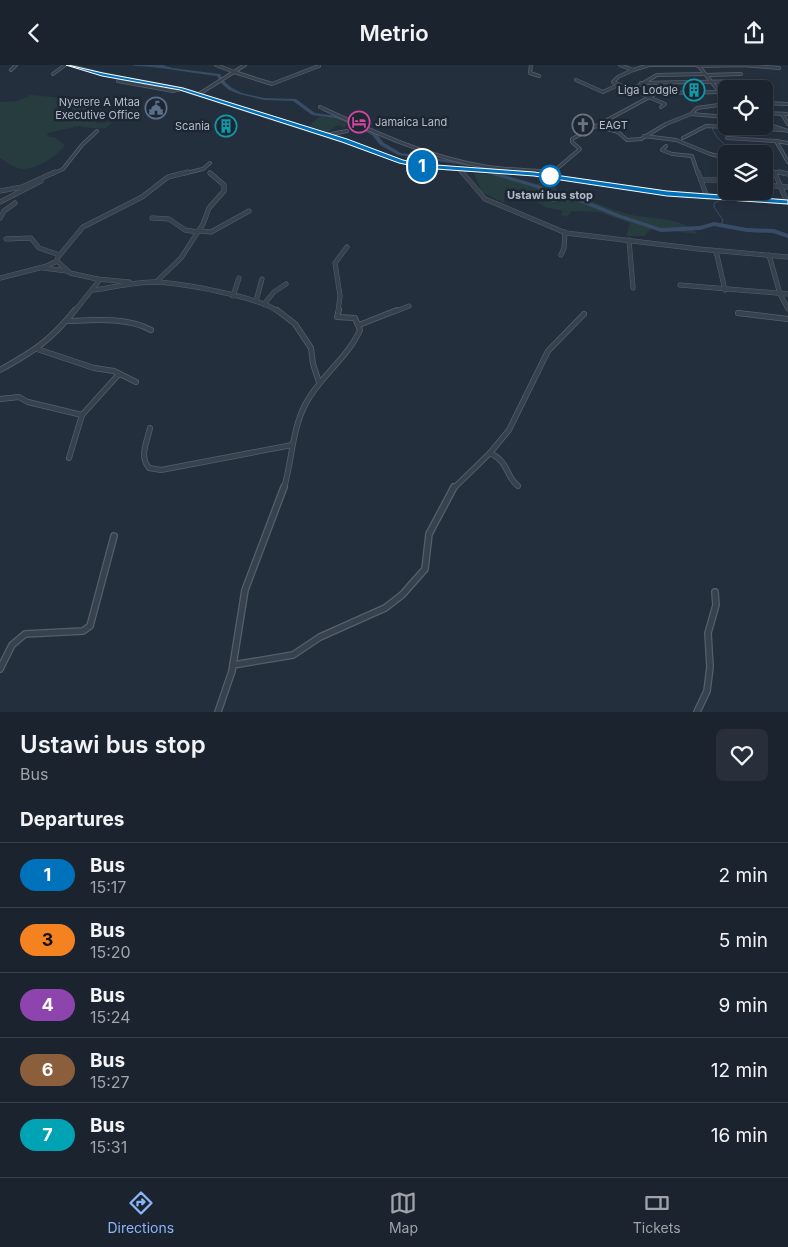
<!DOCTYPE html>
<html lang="en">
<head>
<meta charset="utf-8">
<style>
	:root { --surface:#1b232e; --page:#282f3a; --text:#f1f3f6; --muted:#a0a4aa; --line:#39404a; --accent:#8ab4f8 }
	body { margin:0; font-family:Inter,sans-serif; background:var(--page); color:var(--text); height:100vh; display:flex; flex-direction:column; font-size:19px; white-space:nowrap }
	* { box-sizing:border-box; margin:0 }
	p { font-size:16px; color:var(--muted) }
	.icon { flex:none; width:28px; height:28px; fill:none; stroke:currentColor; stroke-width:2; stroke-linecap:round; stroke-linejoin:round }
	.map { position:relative; height:647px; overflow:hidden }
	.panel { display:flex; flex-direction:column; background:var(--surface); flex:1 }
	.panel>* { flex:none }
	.badge { padding:0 10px; border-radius:16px; font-size:18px; line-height:32px }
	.tools { position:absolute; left:718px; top:15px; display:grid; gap:10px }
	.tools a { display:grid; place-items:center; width:55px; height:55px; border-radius:8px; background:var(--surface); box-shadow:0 2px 8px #0003,0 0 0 1px var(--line); font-size:25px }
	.map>.badge { position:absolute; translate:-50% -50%; box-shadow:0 0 0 2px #fff }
	h2 { padding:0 20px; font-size:19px; line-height:45px }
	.round { display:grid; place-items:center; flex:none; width:52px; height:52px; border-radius:8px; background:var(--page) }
	.summary { display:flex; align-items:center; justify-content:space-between; height:85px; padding:0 20px }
	h1 { font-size:24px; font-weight:600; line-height:38px }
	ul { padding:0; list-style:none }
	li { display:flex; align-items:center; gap:15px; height:65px; padding:0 20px; border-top:1px solid var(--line) }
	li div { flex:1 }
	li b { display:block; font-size:19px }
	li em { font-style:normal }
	li .badge { min-width:55px; font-weight:700; text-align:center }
	header { display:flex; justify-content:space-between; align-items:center; height:65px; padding:0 20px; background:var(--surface); font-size:22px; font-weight:600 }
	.menu { display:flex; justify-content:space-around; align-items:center; height:70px; border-top:1px solid var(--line); background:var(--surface); font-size:14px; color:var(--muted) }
	.menu a { display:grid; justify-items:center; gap:2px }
	.menu .active { color:var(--accent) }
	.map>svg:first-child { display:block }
	.green { fill:#263c3f }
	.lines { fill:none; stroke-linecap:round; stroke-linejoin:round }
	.stream { stroke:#394c67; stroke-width:1 }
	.river { fill:#394c67; fill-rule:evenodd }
	.minor-far3-casing { stroke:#565f6c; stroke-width:4 }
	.minor-far2-casing { stroke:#565f6c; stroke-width:5 }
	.minor-far1-casing { stroke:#565f6c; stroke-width:6 }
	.minor-casing { stroke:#565f6c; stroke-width:8 }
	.trunk-casing { stroke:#434c59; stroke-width:2 }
	.minor-far3 { stroke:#38414e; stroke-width:2.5 }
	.minor-far2 { stroke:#38414e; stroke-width:4 }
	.minor-far1 { stroke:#38414e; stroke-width:4.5 }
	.minor { stroke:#38414e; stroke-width:5.5 }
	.trunk { fill:#656462; fill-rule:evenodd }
	.line { fill:#0072bc; stroke:#fff }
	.stop-dot { fill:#fff; stroke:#0072bc; stroke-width:2.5 }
	.labels { text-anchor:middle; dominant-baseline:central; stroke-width:5; stroke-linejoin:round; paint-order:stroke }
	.far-poi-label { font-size:11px; fill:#b4bcc9; stroke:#1d2633; text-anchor:end }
	.far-stop-label { font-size:11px; font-weight:bold; fill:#b4bcc9; stroke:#1d2633 }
</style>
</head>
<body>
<header><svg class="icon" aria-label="back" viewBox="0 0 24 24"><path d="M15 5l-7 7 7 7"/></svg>Metrio<svg class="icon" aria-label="share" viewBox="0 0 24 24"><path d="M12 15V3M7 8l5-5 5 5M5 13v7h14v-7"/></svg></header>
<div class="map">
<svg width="788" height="647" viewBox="0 0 788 647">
	<rect width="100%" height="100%" fill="#242f3e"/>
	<g class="green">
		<path d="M 31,30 L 63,33 L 99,42 L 82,51 L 90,52 L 102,48 L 95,58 L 112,57 L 106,63 L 90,63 L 79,61 L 47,68 L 48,71 L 56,73 L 65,80 C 55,92 39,104 22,104 C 15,103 6,97 0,93 L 0,37 L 17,36 Z"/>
		<polygon points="320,51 335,53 347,59 344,63 338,60 328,67 308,62"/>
		<path d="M 474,109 L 503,109 L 537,119 L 545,115 L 556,116 L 557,128 C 564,133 571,130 579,132 C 595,136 609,144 624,148 C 649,156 678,149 698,169 L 651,164 L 644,171 L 626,171 L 630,158 L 599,147 L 572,146 L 567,152 L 561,150 L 563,146 L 545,142 L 519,125 L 504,128 L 504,138 L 482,127 Z"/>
	</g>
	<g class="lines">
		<g class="stream">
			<polyline points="712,63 717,72 727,82 727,89"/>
			<polyline points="721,130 736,129 738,126"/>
			<polyline points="721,135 714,138 714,142 723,155 721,160"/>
		</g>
		<path class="river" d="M 133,0 L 163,0 L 172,3 L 220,9 L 225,17 L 232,23 L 242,28 L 264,33 L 296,34 L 315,48 L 338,51 L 361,60 L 376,68 L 384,78 L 401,88 L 480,100 L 500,109 L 541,121 L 555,134 L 577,132 L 621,150 L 661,163 L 700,161 L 714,157 L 747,163 L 774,164 L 788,169 L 788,173 L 773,168 L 747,167 L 714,161 L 700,165 L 661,167 L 617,152 L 574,135 L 552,137 L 537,123 L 496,111 L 477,102 L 398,90 L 380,80 L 372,70 L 357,62 L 335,53 L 312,50 L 293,36 L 264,35 L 239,29 L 229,25 L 222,19 L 217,11 C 190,8 163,2 135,1 Z"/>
		<g class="minor-far3-casing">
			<g id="minor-far3">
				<polyline points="531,0 530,8 539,11"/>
				<polyline points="620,0 633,5 649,0 698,0"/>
				<polyline points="698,0 726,35"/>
				<polyline points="698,1 743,0 779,3"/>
				<polyline points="11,5 16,0"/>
				<polyline points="633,5 618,12 613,17 665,39 661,42"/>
				<polyline points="234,7 272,19 319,1"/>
				<polyline points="234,7 245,0"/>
				<polyline points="53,9 65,0"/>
				<polyline points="706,10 741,9"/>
				<polyline points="576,15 603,27 618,20"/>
				<polyline points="118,16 173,26 181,24"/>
				<polyline points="641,18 749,16"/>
				<polyline points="631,25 657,10 705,9"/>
				<polyline points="199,29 234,7 216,0"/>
				<polyline points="764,38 788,39"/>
				<path d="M 320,42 C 374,67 429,93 488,102 C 509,105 532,105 553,107"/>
				<polyline points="764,48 788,49"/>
				<polyline points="691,49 726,52"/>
				<polyline points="782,49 788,59"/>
				<polyline points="764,55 767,59 788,66"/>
				<polyline points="596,61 618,67 627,75 641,74 666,59 691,49 697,43 726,39"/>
				<polyline points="747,63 783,65"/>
				<polyline points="326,70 347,66"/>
				<polyline points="644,71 676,75 710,89 726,93"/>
				<polyline points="683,73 706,61 747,63 745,61"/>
				<polyline points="727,73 776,76"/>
				<polyline points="788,78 776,76 788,97"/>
				<polyline points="666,81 662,85 672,89 692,91 698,109"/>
				<polyline points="460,105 463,109"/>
				<polyline points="764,105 786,109"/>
				<polyline points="553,107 580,84 572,77 572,74 657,28 726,27"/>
				<polyline points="52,109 63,104 82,80 97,66"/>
				<polyline points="182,109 203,104 210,98"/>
			</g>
		</g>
		<g class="minor-far2-casing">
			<g id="minor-far2">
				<polyline points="462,107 485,134 566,168 699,184 788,192"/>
				<polyline points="698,107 707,132"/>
				<polyline points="779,107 788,109"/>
				<polyline points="775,108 787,137"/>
				<polyline points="701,115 718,115"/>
				<polyline points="764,120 788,122"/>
				<polyline points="0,126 22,122 55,107"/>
				<polyline points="0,137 41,116"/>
				<polyline points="0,153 4,146 15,138"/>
				<polyline points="152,153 169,154 185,165 198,167"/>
				<polyline points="199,166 211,167 249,146"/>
				<polyline points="6,174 31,173 39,183 60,190"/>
				<polyline points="629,175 633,223"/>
				<polyline points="716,186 725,225"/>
				<polyline points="561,190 564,183 565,167"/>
				<polyline points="769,190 780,229 788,244"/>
				<polyline points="43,203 67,206"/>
				<polyline points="0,213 47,201 57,196"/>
				<polyline points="97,214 129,217"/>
				<polyline points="156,217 181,193 203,159 209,143 224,126 224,120 210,108"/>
				<polyline points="680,220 788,229"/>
				<path d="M 94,225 C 114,222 135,217 155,217 C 181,218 260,232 279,247"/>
				<polyline points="233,231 239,213"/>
				<polyline points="256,236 262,214"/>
				<polyline points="264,239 274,227 286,219"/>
				<polyline points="74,247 98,217 97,214 70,208 57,196 58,192 83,162 142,132 168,112 188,107"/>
				<polyline points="338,247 340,231 335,198 347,182"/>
				<polyline points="394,247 409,241"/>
			</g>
		</g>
		<g class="minor-far1-casing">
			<g id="minor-far1">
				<polyline points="277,245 295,259 311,283 313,299 319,317"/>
				<polyline points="738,248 788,254"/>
				<path d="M 68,256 C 95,255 127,252 151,265"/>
				<polyline points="359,260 397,245"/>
				<polyline points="37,284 94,303 114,306 136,317"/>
				<path d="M 0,305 C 34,286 50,276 75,245"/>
				<polyline points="0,334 19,332 28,337 82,350"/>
				<path d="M 150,363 C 147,377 139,391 149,403 L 161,405 L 292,380"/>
				<path d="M 490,388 C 510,398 505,411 518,421"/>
				<polyline points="69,393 82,350 119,309"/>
				<path d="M 284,423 C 292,396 292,365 305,340 C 319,312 347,294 360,265 L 355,253 L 337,252 L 339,245"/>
				<polyline points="454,423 490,388 509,365 548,286 584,249"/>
			</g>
		</g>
		<g class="minor-casing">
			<g id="minor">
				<polyline points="233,600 293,590 320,572 385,543 402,530 425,504 429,469 454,422"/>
				<polyline points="0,604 12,580 25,569 83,566 90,561 114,471"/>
				<polyline points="218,647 232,606 245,525 284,422"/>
				<polyline points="697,647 707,626 710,602 708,568 716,540 715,527"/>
			</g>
		</g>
		<g class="trunk-casing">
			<polygon id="trunk" points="66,0 72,0 102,8 182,23 346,75 402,96 422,100 534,108 667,127 788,135 788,139 667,129 534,110 422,102 401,98 342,77 180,25 102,10"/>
		</g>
		<use href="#minor-far3" class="minor-far3"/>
		<use href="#minor-far2" class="minor-far2"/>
		<use href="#minor-far1" class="minor-far1"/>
		<use href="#minor" class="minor"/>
		<use href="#trunk" class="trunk"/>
	</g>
	<polygon class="line" points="66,0 68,0 103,8 183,23 347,74 403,95 422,99 534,107 667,126 788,135 788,139 667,131 534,111 422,103 399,98 342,77 180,25 102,11"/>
	<defs>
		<g id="building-ring" transform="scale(1.125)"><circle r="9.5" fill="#1d2633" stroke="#0f9aa8" stroke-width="1.5"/><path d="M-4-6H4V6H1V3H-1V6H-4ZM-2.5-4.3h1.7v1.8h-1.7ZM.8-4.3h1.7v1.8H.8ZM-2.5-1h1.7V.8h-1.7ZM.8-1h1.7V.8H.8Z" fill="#0f9aa8"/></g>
		<g id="civic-ring" transform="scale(1.125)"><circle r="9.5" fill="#1d2633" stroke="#5c6f8a" stroke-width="1.5"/><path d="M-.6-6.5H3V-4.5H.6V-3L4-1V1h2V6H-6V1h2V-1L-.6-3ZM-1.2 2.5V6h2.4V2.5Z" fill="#5c6f8a"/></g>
		<g id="hotel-ring" transform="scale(1.125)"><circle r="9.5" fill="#1d2633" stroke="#d1479c" stroke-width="1.5"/><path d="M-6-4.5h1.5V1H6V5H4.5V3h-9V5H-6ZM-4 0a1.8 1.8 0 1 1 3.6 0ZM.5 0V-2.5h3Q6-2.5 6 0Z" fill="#d1479c"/></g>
		<g id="church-ring" transform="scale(1.125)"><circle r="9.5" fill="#1d2633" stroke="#6b7280" stroke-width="1.5"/><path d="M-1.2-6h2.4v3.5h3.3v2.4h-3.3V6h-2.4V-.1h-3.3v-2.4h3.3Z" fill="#6b7280"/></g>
	</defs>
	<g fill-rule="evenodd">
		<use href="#building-ring" x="694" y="25"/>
		<use href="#civic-ring" x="156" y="43"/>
		<use href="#hotel-ring" x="359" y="57"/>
		<use href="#church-ring" x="583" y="60"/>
		<use href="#building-ring" x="226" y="61"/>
	</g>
	<circle class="stop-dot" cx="550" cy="111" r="10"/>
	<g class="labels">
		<g class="far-poi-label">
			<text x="678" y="25">Liga Lodgle</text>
			<text x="140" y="37">Nyerere A Mtaa<tspan x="140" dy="13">Executive Office</tspan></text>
			<text x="375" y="57" text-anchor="start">Jamaica Land</text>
			<text x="599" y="60" text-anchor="start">EAGT</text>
			<text x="210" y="61">Scania</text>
		</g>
		<g class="far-stop-label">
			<text x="550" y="130">Ustawi bus stop</text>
		</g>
	</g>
</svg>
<div class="tools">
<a><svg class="icon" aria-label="locate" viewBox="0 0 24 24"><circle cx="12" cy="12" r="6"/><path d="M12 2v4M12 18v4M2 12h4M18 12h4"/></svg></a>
<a><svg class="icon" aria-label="layers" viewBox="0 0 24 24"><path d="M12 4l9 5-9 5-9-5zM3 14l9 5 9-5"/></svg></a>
</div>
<b class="badge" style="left:422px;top:101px;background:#0072bc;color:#fff">1</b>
</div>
<section class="panel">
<div class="summary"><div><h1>Ustawi bus stop</h1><p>Bus</p></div><a class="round"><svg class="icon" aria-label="heart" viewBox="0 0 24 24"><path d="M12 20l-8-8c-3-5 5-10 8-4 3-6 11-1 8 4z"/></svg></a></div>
<h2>Departures</h2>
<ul>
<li><span class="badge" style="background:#0072bc;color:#fff">1</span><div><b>Bus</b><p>15:17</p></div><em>2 min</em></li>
<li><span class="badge" style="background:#f58220;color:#111">3</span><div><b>Bus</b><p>15:20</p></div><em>5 min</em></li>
<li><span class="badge" style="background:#8e44ad;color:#fff">4</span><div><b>Bus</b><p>15:24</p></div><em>9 min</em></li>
<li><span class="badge" style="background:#8b5e3c;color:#fff">6</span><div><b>Bus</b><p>15:27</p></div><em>12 min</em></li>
<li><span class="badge" style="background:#00a3b4;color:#fff">7</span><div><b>Bus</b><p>15:31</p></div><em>16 min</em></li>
</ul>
</section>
<nav class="menu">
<a class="active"><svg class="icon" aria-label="directions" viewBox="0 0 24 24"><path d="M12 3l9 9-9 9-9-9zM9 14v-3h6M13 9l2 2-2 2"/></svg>Directions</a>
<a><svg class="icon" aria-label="map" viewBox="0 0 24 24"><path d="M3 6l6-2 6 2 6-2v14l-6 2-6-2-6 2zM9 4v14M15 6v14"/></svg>Map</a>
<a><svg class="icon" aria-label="tickets" viewBox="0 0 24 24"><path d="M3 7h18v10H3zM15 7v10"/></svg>Tickets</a>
</nav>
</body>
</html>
